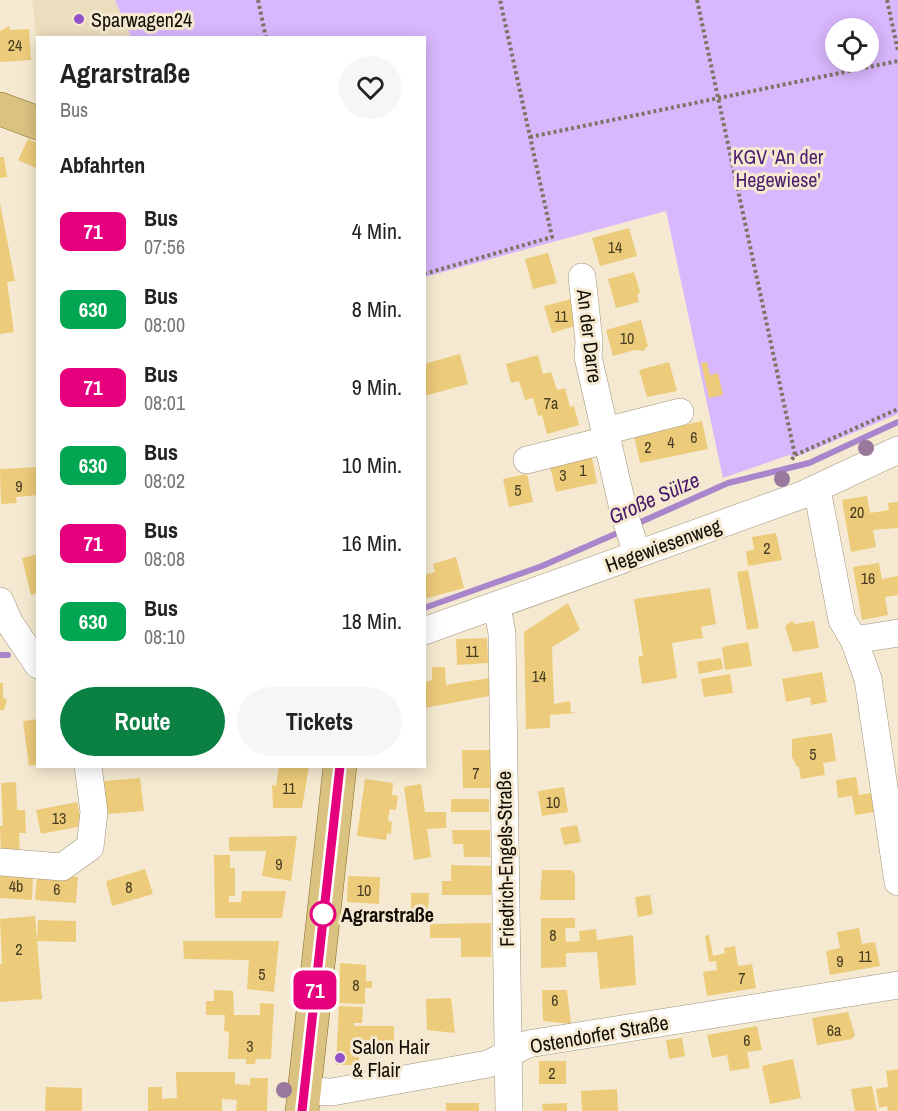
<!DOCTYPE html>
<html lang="de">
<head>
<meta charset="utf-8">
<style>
	:root { --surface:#fff; --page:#f6f6f6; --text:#222; --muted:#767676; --accent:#0b8043 }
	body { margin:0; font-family:"Archivo Narrow",sans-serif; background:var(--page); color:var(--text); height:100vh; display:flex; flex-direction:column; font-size:22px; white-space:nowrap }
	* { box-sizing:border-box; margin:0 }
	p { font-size:20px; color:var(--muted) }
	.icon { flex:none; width:33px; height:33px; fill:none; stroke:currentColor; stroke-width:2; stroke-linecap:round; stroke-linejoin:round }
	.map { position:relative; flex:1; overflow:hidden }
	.drawer { position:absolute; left:36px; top:36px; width:390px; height:732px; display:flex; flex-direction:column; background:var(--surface); border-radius:0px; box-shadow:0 3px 15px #0003 }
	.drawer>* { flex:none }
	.badge { padding:0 12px; border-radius:9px; font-size:21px; line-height:39px }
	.buttons { position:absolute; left:825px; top:18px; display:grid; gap:12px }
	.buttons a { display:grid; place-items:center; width:54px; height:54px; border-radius:50%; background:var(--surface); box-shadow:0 3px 15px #0003; font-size:30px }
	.map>.badge { position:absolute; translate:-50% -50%; box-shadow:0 0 0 3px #fff }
	h2 { padding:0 24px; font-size:22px; line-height:54px }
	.round { display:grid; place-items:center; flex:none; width:63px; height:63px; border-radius:32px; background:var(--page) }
	.head { display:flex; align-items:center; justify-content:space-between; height:102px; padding:0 24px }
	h1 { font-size:28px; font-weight:800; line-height:45px }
	.action { display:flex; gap:12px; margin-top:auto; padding:12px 24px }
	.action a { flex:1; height:69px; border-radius:36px; background:var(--accent); color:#fff; font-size:24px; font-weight:800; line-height:69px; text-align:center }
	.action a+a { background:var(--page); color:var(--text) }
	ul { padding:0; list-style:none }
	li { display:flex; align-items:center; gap:18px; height:78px; padding:0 24px }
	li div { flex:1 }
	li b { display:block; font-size:22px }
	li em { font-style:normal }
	li .badge { min-width:66px; font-weight:700; text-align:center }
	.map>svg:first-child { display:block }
	.built { fill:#ebddbd }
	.green { fill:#d9b7fd; fill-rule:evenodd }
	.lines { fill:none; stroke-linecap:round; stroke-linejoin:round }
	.stream { stroke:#a986cb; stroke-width:6 }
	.building { fill:#eccb7a }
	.minor-casing { stroke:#9e947c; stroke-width:28 }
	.major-casing { stroke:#84691f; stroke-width:34 }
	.path { stroke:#7c7565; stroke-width:4; stroke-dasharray:3 3; stroke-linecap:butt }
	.minor { stroke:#fff; stroke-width:27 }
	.major { stroke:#dac281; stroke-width:33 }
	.tree { fill:#98799b }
	.line-casing { stroke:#fff; stroke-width:14 }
	.line { stroke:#e6007e; stroke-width:9 }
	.poi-dot { fill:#9352c8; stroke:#f5ead1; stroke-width:2 }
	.stop-dot { fill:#fff; stroke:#e6007e; stroke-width:3 }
	.labels { text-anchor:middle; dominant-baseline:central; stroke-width:6; stroke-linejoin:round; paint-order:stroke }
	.number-label { font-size:16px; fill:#483d23 }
	.poi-label { font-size:20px; fill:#120e06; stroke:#f5ead1; text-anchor:start }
	.park-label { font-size:20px; fill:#4c1c6f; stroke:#f5ead1 }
	.street-label { font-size:20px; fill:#120e06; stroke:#f5ead1 }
	.stop-label { font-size:20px; font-weight:bold; fill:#120e06; stroke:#f5ead1; text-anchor:start }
	.water-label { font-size:21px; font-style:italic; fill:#471769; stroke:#f5ead1 }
</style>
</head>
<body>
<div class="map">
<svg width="898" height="1111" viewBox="0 0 898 1111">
	<rect width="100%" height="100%" fill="#f5ead1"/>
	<polygon class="built" points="32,0 115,0 131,37 38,38 37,42"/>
	<path class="green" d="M 115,0 L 898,0 L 898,414 L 801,455 L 794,457 L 789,455 L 723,478 L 666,211 L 425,277 L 424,38 L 131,37 ZM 836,28 L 868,28 L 868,62 L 836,62 Z"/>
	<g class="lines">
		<g class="stream">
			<polyline points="634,525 728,483 809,463 898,422"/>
			<polyline points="424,608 542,566 622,531"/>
			<polyline points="0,655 8,655"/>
		</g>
	</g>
	<g class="building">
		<polygon points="9,26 10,30 29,29 31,60 0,62 0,31"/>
		<polygon points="28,139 38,143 38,169 18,160"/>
		<polygon points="0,157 4,157 7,177 0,178"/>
		<polygon points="0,203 15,281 7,282 14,332 0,334"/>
		<polygon points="629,228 637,256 600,266 592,238"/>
		<polygon points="548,253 557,283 533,289 525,259"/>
		<polygon points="634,272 640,292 637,295 639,302 616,308 608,279"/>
		<polygon points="571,299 578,325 552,333 544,306"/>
		<polygon points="641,320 648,346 643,351 635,350 613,356 606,330"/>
		<polygon points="460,354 468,384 424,396 424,364"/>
		<polygon points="538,355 543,374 551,372 557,390 565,388 570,407 574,406 579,425 547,434 542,415 538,416 533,398 525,400 519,381 511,383 506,364"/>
		<polygon points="669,362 677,391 647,397 639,370"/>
		<polygon points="707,362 710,375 718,373 723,395 709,398 701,363"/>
		<polygon points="702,421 708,449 640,463 634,436"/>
		<polygon points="591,453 597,483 556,492 549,462"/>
		<polygon points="38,467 38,495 16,497 17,503 1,504 0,469"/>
		<polygon points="527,474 533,502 509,507 503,479"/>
		<polygon points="867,496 870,513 889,510 888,503 898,502 898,528 873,530 876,547 851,552 842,500"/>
		<polygon points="776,533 782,560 748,566 746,551 754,550 752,537"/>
		<polygon points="38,554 38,593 31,595 22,558"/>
		<polygon points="456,557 464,588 424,599 424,575 435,572 433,564"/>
		<polygon points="879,563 882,579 898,576 898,595 885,597 888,615 862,620 853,567"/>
		<polygon points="748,570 759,628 747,630 737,572"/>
		<polygon points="710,588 716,624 701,627 703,638 672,643 677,678 642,684 638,657 643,656 634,599"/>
		<polygon points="568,603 580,630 552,647 554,704 570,701 571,712 576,713 550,715 550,728 526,729 524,632"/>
		<polygon points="792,621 795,624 814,621 819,648 793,652 785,626"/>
		<polygon points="487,638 488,663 457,665 456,639"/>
		<polygon points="748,642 752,666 725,670 722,647"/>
		<polygon points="721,658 723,669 699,674 697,662"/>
		<polygon points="432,667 445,667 446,685 489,678 489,696 424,708 424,682 432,680"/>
		<polygon points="822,672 827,702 811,705 810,697 786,702 782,679"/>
		<polygon points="730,674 733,693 704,697 701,679"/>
		<polygon points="0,683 3,683 3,697 7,700 4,710 0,710"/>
		<polygon points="38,719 38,764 29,766 23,721"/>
		<polygon points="832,733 836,761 823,763 825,775 801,779 799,767 797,767 792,757 792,739"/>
		<polygon points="462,750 490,750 491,788 463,788"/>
		<polygon points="279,766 309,766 302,808 273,808 272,785 276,786"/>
		<polygon points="856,777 859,795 871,793 874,812 855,815 852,796 838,798 836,780"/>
		<polygon points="140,778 144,811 107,814 104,781"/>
		<polygon points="365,779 393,783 392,795 398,796 396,810 390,809 388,821 392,822 391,834 387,833 386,840 357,836"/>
		<polygon points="16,782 17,810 25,810 26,833 19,833 20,854 1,855 0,826 3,826 1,783"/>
		<polygon points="421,784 425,812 446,812 446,828 427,829 431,857 414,860 404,787"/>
		<polygon points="564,787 568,812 542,816 538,791"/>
		<rect x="451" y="799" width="38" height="13"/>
		<polygon points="77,802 82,826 41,834 36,810"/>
		<polygon points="577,825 581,842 564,845 560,828"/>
		<polygon points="452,830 490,830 490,857 464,857 463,844 453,844"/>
		<polygon points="297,836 291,881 262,876 266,851 229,851 229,837"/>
		<polygon points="214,855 230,855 230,868 235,868 235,896 229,896 229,902 241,902 242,891 286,891 282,918 215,918"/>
		<polygon points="451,865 491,866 491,895 442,895 442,881 451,881"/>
		<polygon points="145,869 153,894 112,906 106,881"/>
		<polygon points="542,870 571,870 575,874 575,900 540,900"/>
		<polygon points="0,872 33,874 32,900 0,898"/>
		<polygon points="37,874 78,877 76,903 35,900"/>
		<polygon points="348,876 380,877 379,904 347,902"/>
		<polygon points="411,893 429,893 428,909 411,909"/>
		<polygon points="650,895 653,914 638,917 635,897"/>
		<polygon points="35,916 42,999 0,1002 0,964 2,964 0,919"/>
		<polygon points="541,918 575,918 575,928 565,928 566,942 580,941 579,931 596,929 597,940 633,935 636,985 600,989 597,952 566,953 566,967 541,968"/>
		<polygon points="38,920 76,921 76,942 37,941"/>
		<polygon points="491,923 491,957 461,957 461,938 430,938 430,924"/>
		<polygon points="859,928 862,944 875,942 880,966 830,975 826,951 840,948 837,932"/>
		<polygon points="709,935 713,956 725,953 724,948 735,946 738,966 752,964 756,988 707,996 703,972 717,970 716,961 709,962 705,936"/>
		<polygon points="183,941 279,941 274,992 247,989 249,960 184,959"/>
		<polygon points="340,963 366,965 366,981 372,981 372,988 365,988 365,1004 339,1003"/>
		<polygon points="214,990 233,991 234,1015 260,1015 260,1003 274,1004 271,1059 256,1059 255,1064 246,1064 246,1059 228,1059 229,1032 224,1031 225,1015 206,1015 206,1001 214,1001"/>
		<polygon points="542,990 567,990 571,1024 543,1021"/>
		<polygon points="451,998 455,1033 427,1030 426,999"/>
		<polygon points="339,1006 363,1007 362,1023 354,1023 354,1026 394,1026 394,1054 359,1053 359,1065 336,1065"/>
		<polygon points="848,1012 855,1035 852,1039 817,1045 812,1018"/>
		<polygon points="757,1026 762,1050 747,1052 750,1068 730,1071 727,1055 712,1058 707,1035"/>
		<polygon points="682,1038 685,1056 669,1059 666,1040"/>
		<polygon points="793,1059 801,1098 770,1104 762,1066"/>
		<rect x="539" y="1061" width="27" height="23"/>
		<polygon points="898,1069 898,1111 888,1111 887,1106 879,1108 876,1089 888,1087 886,1071"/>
		<polygon points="176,1072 235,1072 235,1084 250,1085 250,1078 268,1078 267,1111 236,1111 237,1100 222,1099 222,1111 148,1111 148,1087 162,1087 162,1099 177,1098"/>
		<polygon points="872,1086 877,1111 855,1111 851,1089"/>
		<polygon points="46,1087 82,1088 82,1111 45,1111"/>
		<polygon points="617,1089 618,1111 582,1111 581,1091"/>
		<rect x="446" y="1103" width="33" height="8"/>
		<polygon points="567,1103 567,1111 543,1111 542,1104"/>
	</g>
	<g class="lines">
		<g class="minor-casing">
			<g id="minor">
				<polyline points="582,277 589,341 588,357 624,513 637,554"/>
				<polyline points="605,431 680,412"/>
				<polyline points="527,460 607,440"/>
				<polyline points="817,489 842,620 854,640 868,679 898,882"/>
				<polyline points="0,601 9,622 38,665"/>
				<polyline points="497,607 502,633 509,1111"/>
				<polyline points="424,631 802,495 898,450"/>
				<polyline points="854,640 898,633"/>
				<polyline points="0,862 62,867 90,847 94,812 88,766"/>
				<polyline points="304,1091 332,1092 488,1064 528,1044 898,985"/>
			</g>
		</g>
		<g class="major-casing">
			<g id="major">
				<polyline points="0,109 38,123"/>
				<polyline points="302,1111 340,766"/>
			</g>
		</g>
		<g class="path">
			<polyline points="258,0 266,38"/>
			<polyline points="697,0 795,455 791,461"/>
			<polyline points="887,0 898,51"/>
			<polyline points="530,137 898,61"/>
			<polyline points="424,274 552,237 500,0"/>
			<polyline points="795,455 898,409"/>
		</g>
		<use href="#minor" class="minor"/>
		<use href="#major" class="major"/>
	</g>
	<g class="tree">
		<circle cx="866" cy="448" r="8"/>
		<circle cx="782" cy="479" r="8"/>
		<circle cx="284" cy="1090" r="8"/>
	</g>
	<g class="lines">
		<g class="line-casing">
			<polyline id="line" points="302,1111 340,766"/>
		</g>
		<use href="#line" class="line"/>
	</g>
	<g class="poi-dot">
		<circle cx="79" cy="19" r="6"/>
		<circle cx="340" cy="1058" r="6"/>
	</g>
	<circle class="stop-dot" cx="323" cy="914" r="12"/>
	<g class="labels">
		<g class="number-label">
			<text x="15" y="45">24</text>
			<text x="615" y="247">14</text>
			<text x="561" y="316">11</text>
			<text x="627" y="338">10</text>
			<text x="551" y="403">7a</text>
			<text x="694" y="437">6</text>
			<text x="671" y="442">4</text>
			<text x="648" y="447">2</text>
			<text x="583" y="470">1</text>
			<text x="563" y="475">3</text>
			<text x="19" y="486">9</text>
			<text x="518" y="490">5</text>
			<text x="857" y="512">20</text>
			<text x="767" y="548">2</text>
			<text x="868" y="578">16</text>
			<text x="472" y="651">11</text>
			<text x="539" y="676">14</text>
			<text x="813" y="754">5</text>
			<text x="476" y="773">7</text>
			<text x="289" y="788">11</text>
			<text x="553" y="802">10</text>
			<text x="59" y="818">13</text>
			<text x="279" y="864">9</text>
			<text x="16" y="886">4b</text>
			<text x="129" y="887">8</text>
			<text x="57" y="889">6</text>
			<text x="364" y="890">10</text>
			<text x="553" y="935">8</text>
			<text x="19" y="949">2</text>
			<text x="865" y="956">11</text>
			<text x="840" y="961">9</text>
			<text x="262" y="974">5</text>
			<text x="742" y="978">7</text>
			<text x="356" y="985">8</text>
			<text x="555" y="1000">6</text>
			<text x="834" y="1030">6a</text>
			<text x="747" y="1040">6</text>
			<text x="250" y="1046">3</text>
			<text x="552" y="1073">2</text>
		</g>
		<g class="poi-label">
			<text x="91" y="19">Sparwagen24</text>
			<text x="352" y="1046">Salon Hair<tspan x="352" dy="23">&amp; Flair</tspan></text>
		</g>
		<g class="park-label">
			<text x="778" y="156">KGV 'An der<tspan x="778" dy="23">Hegewiese'</tspan></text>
		</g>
		<g class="street-label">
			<text transform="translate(590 336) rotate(83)">An der Darre</text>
			<text transform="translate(663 545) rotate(-20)">Hegewiesenweg</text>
			<text transform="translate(505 859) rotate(-91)">Friedrich-Engels-Straße</text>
			<text transform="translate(599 1034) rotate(-10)">Ostendorfer Straße</text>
		</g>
		<g class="stop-label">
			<text x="341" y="914">Agrarstraße</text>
		</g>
		<g class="water-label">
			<text transform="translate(654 498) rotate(-24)">Große Sülze</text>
		</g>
	</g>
</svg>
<div class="buttons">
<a><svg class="icon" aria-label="locate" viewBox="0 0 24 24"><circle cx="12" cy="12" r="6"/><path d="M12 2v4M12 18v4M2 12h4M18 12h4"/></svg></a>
</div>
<b class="badge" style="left:315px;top:990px;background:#e6007e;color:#fff">71</b>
<section class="drawer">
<div class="head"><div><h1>Agrarstraße</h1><p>Bus</p></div><a class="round"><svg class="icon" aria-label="heart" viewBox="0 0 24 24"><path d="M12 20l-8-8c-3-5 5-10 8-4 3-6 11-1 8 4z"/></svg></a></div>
<h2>Abfahrten</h2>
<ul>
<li><span class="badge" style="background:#e6007e;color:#fff">71</span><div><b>Bus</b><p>07:56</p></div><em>4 Min.</em></li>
<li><span class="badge" style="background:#00a651;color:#fff">630</span><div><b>Bus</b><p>08:00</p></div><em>8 Min.</em></li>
<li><span class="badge" style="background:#e6007e;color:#fff">71</span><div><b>Bus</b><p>08:01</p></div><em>9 Min.</em></li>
<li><span class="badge" style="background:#00a651;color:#fff">630</span><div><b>Bus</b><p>08:02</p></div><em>10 Min.</em></li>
<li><span class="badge" style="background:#e6007e;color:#fff">71</span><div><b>Bus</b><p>08:08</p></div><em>16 Min.</em></li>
<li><span class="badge" style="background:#00a651;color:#fff">630</span><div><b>Bus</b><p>08:10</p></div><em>18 Min.</em></li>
</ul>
<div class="action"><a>Route</a><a>Tickets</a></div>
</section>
</div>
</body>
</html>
